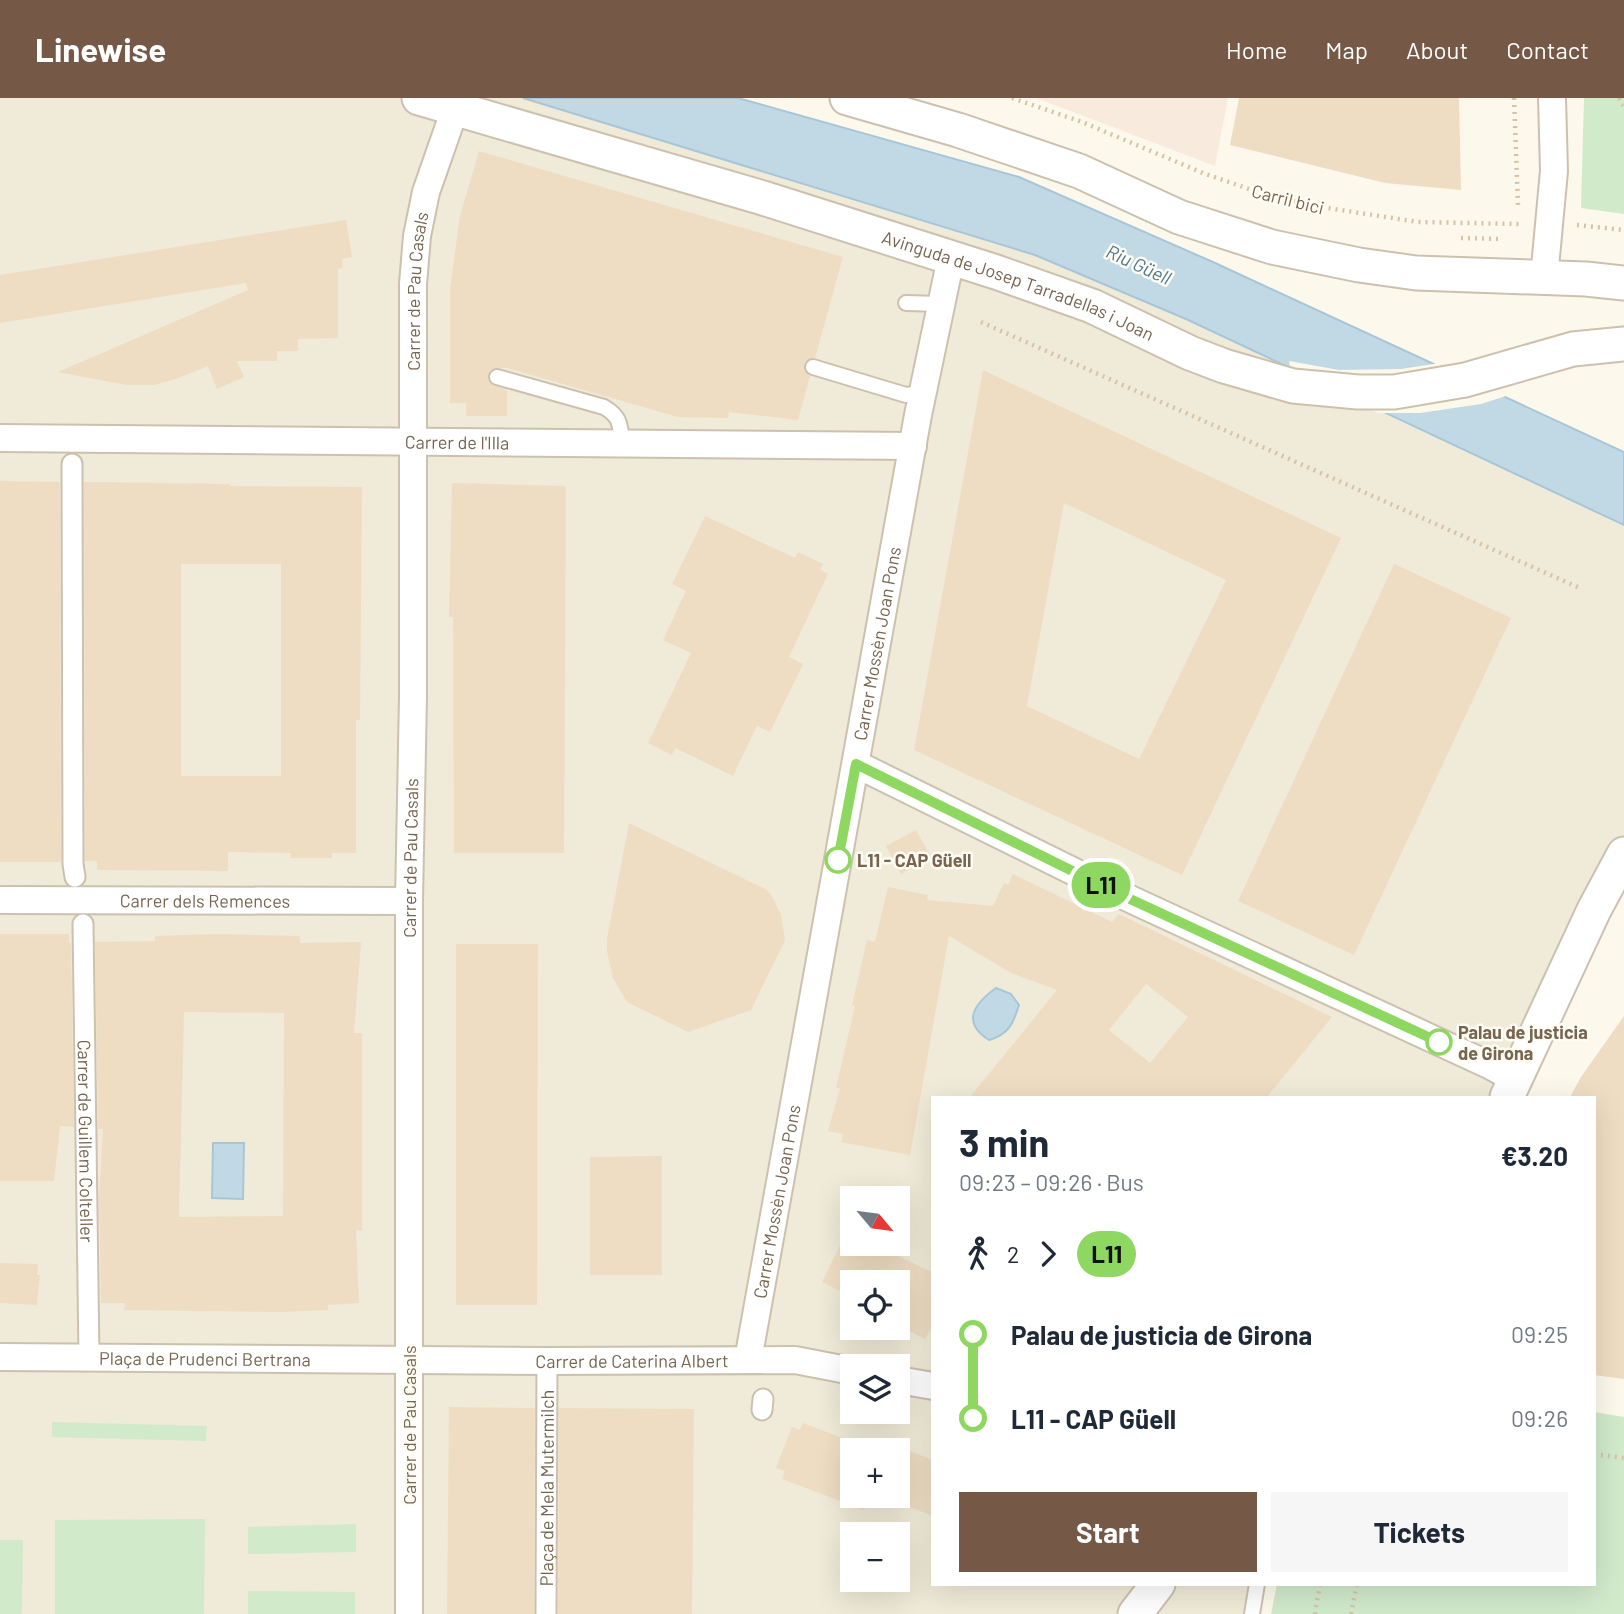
<!DOCTYPE html>
<html lang="en">
<head>
<meta charset="utf-8">
<style>
	:root { --surface:#fff; --page:#f6f6f7; --text:#1f2937; --muted:#747a83; --accent:#755846 }
	body { margin:0; font-family:Barlow,sans-serif; background:var(--page); color:var(--text); height:100vh; display:flex; flex-direction:column; font-size:26px; white-space:nowrap }
	* { box-sizing:border-box; margin:0 }
	p { font-size:23px; color:var(--muted) }
	.icon { flex:none; width:38px; height:38px; fill:none; stroke:currentColor; stroke-width:2; stroke-linecap:round; stroke-linejoin:round }
	.map { position:relative; flex:1; overflow:hidden }
	.sheet { position:absolute; left:931px; top:998px; width:665px; height:490px; display:flex; flex-direction:column; background:var(--surface); border-radius:0px; box-shadow:0 7px 28px #0002 }
	.sheet>* { flex:none }
	.badge { padding:0 14px; border-radius:23px; font-size:24px; line-height:46px }
	.needle { width:46px; rotate:119deg }
	.tools { position:absolute; left:840px; top:1088px; display:grid; gap:14px }
	.tools a { display:grid; place-items:center; width:70px; height:70px; border-radius:0px; background:var(--surface); box-shadow:0 7px 28px #0002; font-size:35px }
	.map>.badge { position:absolute; translate:-50% -50%; box-shadow:0 0 0 4px #fff }
	.legs { display:flex; align-items:center; gap:10px; height:77px; padding:0 28px; font-size:23px }
	.legs p { margin-inline-start:auto }
	.overview { display:flex; align-items:center; justify-content:space-between; height:119px; padding:0 28px }
	h1 { font-size:38px; font-weight:700; line-height:52px }
	.action { display:flex; gap:14px; margin-top:auto; padding:14px 28px }
	.action a { flex:1; height:80px; border-radius:0px; background:var(--accent); color:#fff; font-size:28px; font-weight:700; line-height:80px; text-align:center }
	.action a+a { background:var(--page); color:var(--text) }
	ul { padding:0 28px; list-style:none }
	li { display:flex; align-items:center; gap:24px; height:84px; font-size:26px }
	li i { display:grid; place-items:center; width:10px; height:100%; margin:0 9px; background:currentColor }
	li i::after { content:''; width:18px; height:18px; margin:-9px; border:5px solid; border-radius:50%; background:var(--surface) }
	li p { margin-inline-start:auto }
	li:first-child i { background:linear-gradient(#0000 50%,currentColor 0) }
	li:last-child i { background:linear-gradient(currentColor 50%,#0000 0) }
	header { display:flex; align-items:center; gap:42px; box-sizing:border-box; height:98px; padding:0 35px; background:var(--accent); color:#fff }
	header strong { font-size:33px }
	nav { display:flex; gap:38px; margin-inline-start:auto; font-size:24px }
	.map>svg:first-child { display:block }
	.residential { fill:#f0ead8; fill-rule:evenodd }
	.commercial { fill:#f8ebde }
	.green { fill:#d1eaca }
	.water { fill:#c1d9e5; stroke:#a7c6d7; stroke-width:2 }
	.pier { fill:#fcf9ec }
	.building { fill:#eeddc3; fill-rule:evenodd }
	.lines { fill:none; stroke-linecap:round; stroke-linejoin:round }
	.service-casing { stroke:#ccc1af; stroke-width:18 }
	.pedestrian-casing { stroke:#ccc1af; stroke-width:23 }
	.minor-casing { stroke:#ccc1af; stroke-width:30 }
	.tertiary-casing { stroke:#ccc1af; stroke-width:37 }
	.path { stroke:#d6c3a7; stroke-width:4.5; stroke-dasharray:2 5; stroke-linecap:butt }
	.service { stroke:#fff; stroke-width:14 }
	.pedestrian { stroke:#fff; stroke-width:19 }
	.minor { stroke:#fff; stroke-width:26 }
	.tertiary { stroke:#fff; stroke-width:33 }
	.line-1-casing { stroke:#fff; stroke-width:16 }
	.line-1 { stroke:#8ed861; stroke-width:10 }
	.stop-1-dot { fill:#fff; stroke:#8ed861; stroke-width:3.5 }
	.labels { text-anchor:middle; dominant-baseline:central; stroke-width:5; stroke-linejoin:round; paint-order:stroke }
	.street-label { font-size:18px; fill:#77654f; stroke:#fefcf3 }
	.stop-label { font-size:18px; font-weight:bold; fill:#77654f; stroke:#fefcf3; text-anchor:start }
	.water-label { font-size:19px; font-style:italic; fill:#4c7890; stroke:#fefcf3 }
</style>
</head>
<body>
<header>
<strong>Linewise</strong>
<nav><a>Home</a><a>Map</a><a>About</a><a>Contact</a></nav>
</header>
<div class="map">
<svg width="1624" height="1516" viewBox="0 0 1624 1516">
	<rect width="100%" height="100%" fill="#fcf9ec"/>
	<path class="residential" d="M 0,0 L 631,0 L 1062,130 L 1624,390 L 1624,756 L 1507,999 L 933,999 L 933,1486 L 1257,1486 L 1252,1516 L 0,1516 ZM 852,1101 L 898,1101 L 898,1146 L 852,1146 ZM 852,1185 L 898,1185 L 898,1230 L 852,1230 ZM 852,1269 L 898,1269 L 898,1314 L 852,1314 ZM 852,1353 L 898,1353 L 898,1398 L 852,1398 ZM 852,1437 L 898,1437 L 898,1482 L 852,1482 Z"/>
	<polygon class="commercial" points="1036,0 1228,0 1215,68"/>
	<g class="green">
		<polygon points="1584,0 1624,0 1624,116 1581,110"/>
		<polygon points="1594,1314 1624,1319 1624,1516 1271,1516 1277,1486 1594,1486"/>
		<polygon points="52,1324 207,1328 206,1343 52,1339"/>
		<polygon points="205,1421 204,1516 55,1516 55,1422"/>
		<polygon points="356,1426 356,1454 248,1456 248,1429"/>
		<polygon points="0,1442 23,1442 22,1516 0,1516"/>
		<polygon points="248,1493 355,1494 355,1516 248,1516"/>
	</g>
	<g class="water">
		<polygon points="523,0 738,0 1019,79 1213,164 1624,354 1624,427 1186,221 1035,157"/>
		<path d="M 996,890 L 1011,896 L 1019,907 C 1013,926 1009,936 989,942 C 961,924 974,906 996,890 Z"/>
		<polygon points="213,1045 244,1045 243,1101 212,1100"/>
	</g>
	<polygon class="pier" points="1289,263 1339,272 1401,271 1440,265 1509,297 1481,306 1420,315 1378,315 1291,274"/>
	<g class="building">
		<polygon points="1239,0 1459,0 1461,92 1385,85 1230,47"/>
		<polygon points="479,53 843,159 815,260 807,262 804,267 806,275 810,278 798,322 729,314 728,320 678,319 507,270 495,270 490,273 488,281 494,288 507,292 507,318 466,318 466,305 450,305 450,191 460,118"/>
		<polygon points="346,122 352,159 342,161 343,170 338,171 338,240 298,241 298,253 277,253 277,263 237,263 244,279 217,291 208,268 176,281 154,287 126,287 58,274 248,192 246,185 0,225 0,177"/>
		<path d="M 983,272 L 1341,440 L 1182,777 L 914,652 ZM 1064,405 L 1226,482 L 1139,661 L 1027,608 Z"/>
		<polygon points="0,383 60,384 61,764 0,764"/>
		<path d="M 84,384 L 230,386 L 230,388 L 362,389 L 360,622 L 356,622 L 356,755 L 332,755 L 332,760 L 290,760 L 291,755 L 228,754 L 228,773 L 97,772 L 97,763 L 85,763 ZM 181,466 L 281,466 L 281,678 L 181,678 Z"/>
		<polygon points="452,385 566,388 564,755 454,755 453,519 449,519"/>
		<polygon points="705,418 795,460 798,454 823,466 820,472 828,476 789,559 803,566 770,634 757,628 733,678 675,650 672,657 648,645 691,555 663,542 686,493 672,486"/>
		<polygon points="1394,466 1511,520 1354,857 1238,803"/>
		<polygon points="629,725 767,792 773,800 781,817 785,842 751,912 688,934 627,904 613,880 607,854 607,841"/>
		<polygon points="916,732 931,759 901,776 886,748"/>
		<path d="M 1013,776 L 1112,824 L 1119,816 L 1332,919 L 1267,999 L 970,999 L 1057,892 L 1011,875 L 949,838 L 910,1057 L 841,1044 L 843,1036 L 828,1033 L 840,990 L 836,990 L 855,908 L 852,907 L 867,842 L 875,844 L 888,789 L 928,797 L 927,802 L 993,808 L 1004,785 L 1008,787 ZM 1146,886 L 1188,919 L 1150,965 L 1109,932 Z"/>
		<polygon points="0,836 69,836 69,845 71,845 74,1029 60,1028 54,1083 0,1083"/>
		<path d="M 216,836 L 300,838 L 300,845 L 361,844 L 354,935 L 362,935 L 362,1133 L 356,1132 L 359,1205 L 328,1207 L 328,1212 L 282,1214 L 124,1212 L 125,1205 L 101,1205 L 99,1099 L 103,1031 L 98,1031 L 95,844 L 155,843 L 155,838 ZM 184,914 L 284,915 L 283,1118 L 179,1119 Z"/>
		<polygon points="456,846 538,846 537,1207 456,1207"/>
		<polygon points="1624,918 1624,1281 1594,1277 1594,999 1570,999 1581,979"/>
		<polygon points="662,1058 662,1177 590,1177 590,1059"/>
		<polygon points="845,1137 852,1140 852,1146 874,1146 933,1175 933,1226 925,1241 898,1227 898,1185 852,1185 852,1199 822,1184"/>
		<polygon points="0,1165 38,1166 37,1177 40,1177 37,1207 0,1205"/>
		<polygon points="449,1309 535,1310 534,1516 447,1516"/>
		<polygon points="559,1310 694,1311 692,1516 558,1516"/>
		<polygon points="803,1325 876,1353 852,1353 852,1398 898,1398 898,1361 902,1350 933,1362 933,1418 883,1399 879,1410 867,1405 864,1412 782,1381 785,1373 776,1370 792,1329 800,1332"/>
	</g>
	<g class="lines">
		<g class="service-casing">
			<g id="service">
				<polyline points="906,205 940,206"/>
				<polyline points="813,269 906,297 922,295"/>
				<path d="M 497,279 L 604,309 C 621,319 620,327 622,345"/>
				<polyline points="1252,1516 1257,1486"/>
			</g>
		</g>
		<g class="pedestrian-casing">
			<g id="pedestrian">
				<polyline points="72,366 73,766 75,779"/>
				<path id="s1" d="M 83,826 L 89,1259"/>
				<polyline points="762,1312 763,1301"/>
				<path id="s2" d="M 546,1516 L 547,1263"/>
			</g>
		</g>
		<g class="minor-casing">
			<g id="minor">
				<polyline points="1544,180 1554,73 1552,0"/>
				<path id="s3" d="M 0,340 L 913,348"/>
				<polyline points="856,666 1115,794 1491,968 1515,981"/>
				<path id="s4" d="M 0,802 L 409,803"/>
				<path id="s5" d="M 0,1259 L 547,1263 L 795,1262 L 852,1273"/>
				<path id="s6" d="M 748,1262 L 918,317 L 951,160"/>
				<polyline points="898,1282 933,1288"/>
				<path id="s7" d="M 409,1516 L 409,803 L 413,598 L 413,186 L 417,138 L 426,94 L 455,11"/>
			</g>
		</g>
		<g class="tertiary-casing">
			<g id="tertiary">
				<path id="s8" d="M 419,0 L 763,100 L 996,174 L 1092,208 L 1190,255 L 1224,268 L 1293,288 L 1358,294 L 1394,294 L 1465,282 L 1573,251 L 1624,246"/>
				<polyline points="847,0 958,32 1079,73 1179,119 1272,149 1359,167 1416,175 1586,181 1624,185"/>
				<polyline points="1507,999 1594,812 1624,756"/>
				<polyline points="1135,1516 1158,1486"/>
			</g>
		</g>
		<g class="path">
			<polyline points="1012,0 1082,24 1203,75 1266,97 1315,108 1418,124 1519,126"/>
			<polyline points="1514,0 1518,107"/>
			<polyline points="1619,0 1624,9"/>
			<polyline points="1577,127 1624,132"/>
			<polyline points="1461,140 1501,141"/>
			<polyline points="981,224 1582,491"/>
			<polyline points="1594,1356 1624,1360"/>
			<polyline points="1315,1516 1320,1486"/>
			<polyline points="1351,1516 1357,1486"/>
		</g>
		<use href="#service" class="service"/>
		<use href="#pedestrian" class="pedestrian"/>
		<use href="#minor" class="minor"/>
		<use href="#tertiary" class="tertiary"/>
	</g>
	<g class="lines">
		<g class="line-1-casing">
			<polyline id="line-1" points="838,762 856,666 1115,794 1439,944"/>
		</g>
		<use href="#line-1" class="line-1"/>
	</g>
	<g class="stop-1-dot">
		<circle cx="838" cy="762" r="12"/>
		<circle cx="1439" cy="944" r="12"/>
	</g>
	<g class="labels">
		<g class="street-label">
			<text transform="translate(1288 101) rotate(14)">Carril bici</text>
			<text stroke="none"><textPath href="#s8" startOffset="628">Avinguda de Josep Tarradellas i Joan</textPath></text>
			<text stroke="none"><textPath href="#s7" startOffset="1323">Carrer de Pau Casals</textPath></text>
			<text stroke="none"><textPath href="#s3" startOffset="457">Carrer de l'Illa</textPath></text>
			<text stroke="none"><textPath href="#s6" startOffset="728">Carrer Mossèn Joan Pons</textPath></text>
			<text stroke="none"><textPath href="#s7" startOffset="756">Carrer de Pau Casals</textPath></text>
			<text stroke="none"><textPath href="#s4" startOffset="205">Carrer dels Remences</textPath></text>
			<text stroke="none"><textPath href="#s1" startOffset="217">Carrer de Guillem Colteller</textPath></text>
			<text stroke="none"><textPath href="#s6" startOffset="161">Carrer Mossèn Joan Pons</textPath></text>
			<text stroke="none"><textPath href="#s5" startOffset="205">Plaça de Prudenci Bertrana</textPath></text>
			<text stroke="none"><textPath href="#s5" startOffset="632">Carrer de Caterina Albert</textPath></text>
			<text transform="translate(409 1327) rotate(-90)">Carrer de Pau Casals</text>
			<text stroke="none"><textPath href="#s2" startOffset="126">Plaça de Mela Mutermilch</textPath></text>
		</g>
		<g class="stop-label">
			<text x="857" y="762">L11 - CAP Güell</text>
			<text x="1458" y="934">Palau de justicia<tspan x="1458" dy="21">de Girona</tspan></text>
		</g>
		<g class="water-label">
			<text transform="translate(1139 166) rotate(25)">Riu Güell</text>
		</g>
	</g>
</svg>
<div class="tools">
<a><svg class="needle" viewBox="-14 -14 28 28"><path d="M0-13l5 13h-10z" fill="#e53935"/><path d="M0 13l5-13h-10z" fill="#747a83"/></svg></a>
<a><svg class="icon" aria-label="locate" viewBox="0 0 24 24"><circle cx="12" cy="12" r="6"/><path d="M12 2v4M12 18v4M2 12h4M18 12h4"/></svg></a>
<a><svg class="icon" aria-label="layers" viewBox="0 0 24 24"><path d="M12 4l9 5-9 5-9-5zM3 14l9 5 9-5"/></svg></a>
<a>+</a>
<a>−</a>
</div>
<b class="badge" style="left:1101px;top:787px;background:#8ed861;color:#111">L11</b>
<section class="sheet">
<div class="overview"><div><h1>3 min</h1><p>09:23 – 09:26 · Bus</p></div><b>€3.20</b></div>
<div class="legs"><svg class="icon" aria-label="walk" viewBox="0 0 24 24"><circle cx="13" cy="4" r="2"/><path d="M13 8l-2 6 4 7M11 14l-3 7M7 12l3-4h3l4 4"/></svg>2<svg class="icon" aria-label="forward" viewBox="0 0 24 24"><path d="M9 5l7 7-7 7"/></svg><b class="badge" style="background:#8ed861;color:#111">L11</b></div>
<ul>
<li><i style="color:#8ed861"></i><b>Palau de justicia de Girona</b><p>09:25</p></li>
<li><i style="color:#8ed861"></i><b>L11 - CAP Güell</b><p>09:26</p></li>
</ul>
<div class="action"><a>Start</a><a>Tickets</a></div>
</section>
</div>
</body>
</html>
